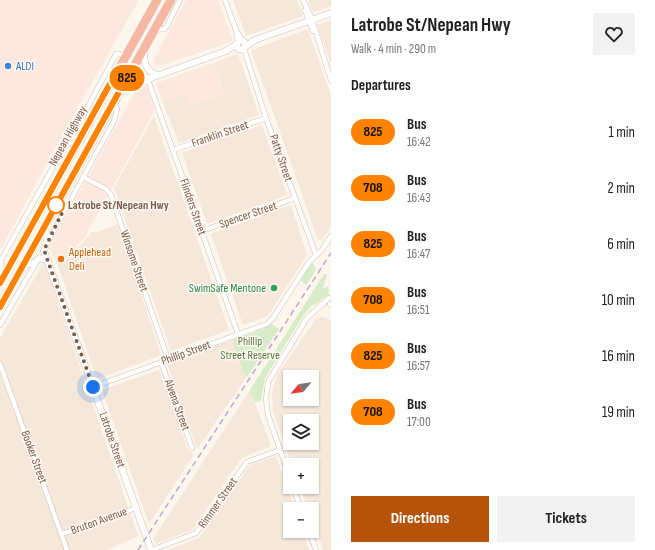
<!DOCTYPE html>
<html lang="en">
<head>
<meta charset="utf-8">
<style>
	:root { --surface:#fff; --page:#f2f2f2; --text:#222; --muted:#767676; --accent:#b45309 }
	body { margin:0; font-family:"Sofia Sans Condensed",sans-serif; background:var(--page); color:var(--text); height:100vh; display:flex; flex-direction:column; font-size:15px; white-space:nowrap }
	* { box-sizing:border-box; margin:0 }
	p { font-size:13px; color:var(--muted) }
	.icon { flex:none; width:22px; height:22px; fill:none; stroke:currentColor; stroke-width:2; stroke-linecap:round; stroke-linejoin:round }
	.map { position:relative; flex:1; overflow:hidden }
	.sheet { display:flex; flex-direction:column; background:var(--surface); width:324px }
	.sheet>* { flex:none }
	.badge { padding:0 8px; border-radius:13px; font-size:14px; line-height:26px }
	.needle { width:26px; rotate:242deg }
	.controls { position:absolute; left:283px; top:370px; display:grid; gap:8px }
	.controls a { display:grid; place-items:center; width:36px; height:36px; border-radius:0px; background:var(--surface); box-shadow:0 1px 3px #0004; font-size:20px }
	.you { position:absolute; width:20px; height:20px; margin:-10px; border:3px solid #fff; border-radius:50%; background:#1a73e8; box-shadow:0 0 0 6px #1a73e833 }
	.map>.badge { position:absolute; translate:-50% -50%; box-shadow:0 0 0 2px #fff }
	h2 { padding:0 20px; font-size:15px; line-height:36px }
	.round { display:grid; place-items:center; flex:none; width:42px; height:42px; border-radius:0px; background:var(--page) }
	.head { display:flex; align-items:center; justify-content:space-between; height:68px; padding:0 20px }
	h1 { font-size:19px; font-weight:700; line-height:30px }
	.cta { display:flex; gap:8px; margin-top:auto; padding:8px 20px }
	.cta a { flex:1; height:46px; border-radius:0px; background:var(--accent); color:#fff; font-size:16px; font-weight:700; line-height:46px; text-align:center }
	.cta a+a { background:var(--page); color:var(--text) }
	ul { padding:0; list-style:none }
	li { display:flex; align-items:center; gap:12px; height:56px; padding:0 20px }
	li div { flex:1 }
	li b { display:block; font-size:15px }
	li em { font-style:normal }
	li .badge { min-width:44px; font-weight:700; text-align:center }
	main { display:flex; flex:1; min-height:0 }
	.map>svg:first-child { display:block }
	.residential { fill:#f5e8da; fill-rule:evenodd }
	.commercial { fill:#fde8e0 }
	.green { fill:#d8ecc9 }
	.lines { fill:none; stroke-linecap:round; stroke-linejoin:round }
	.street-casing { stroke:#d1beb0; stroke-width:5.5 }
	.secondary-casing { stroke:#d6c0b0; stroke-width:7 }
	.highway-casing { stroke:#dad1cd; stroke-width:9 }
	.street { stroke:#fff; stroke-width:4.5 }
	.secondary { stroke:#fff; stroke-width:6 }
	.highway { stroke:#f7b7a3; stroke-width:8 }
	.rail { stroke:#b9a8c9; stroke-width:1.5; stroke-dasharray:6 4; stroke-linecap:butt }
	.line-casing { stroke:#fff; stroke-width:9 }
	.line { stroke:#ff8200; stroke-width:6 }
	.walk { stroke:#7a5c4d; stroke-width:4; stroke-dasharray:0 7.2 }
	.shop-dot { fill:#3f7fe0; stroke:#fffaf3; stroke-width:1.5 }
	.stop-dot { fill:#fff; stroke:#ff8200; stroke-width:2 }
	.food-dot { fill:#e8710a; stroke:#fffaf3; stroke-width:1.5 }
	.leisure-dot { fill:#2e9e5b; stroke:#fffaf3; stroke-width:1.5 }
	.labels { text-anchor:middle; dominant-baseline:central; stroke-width:3; stroke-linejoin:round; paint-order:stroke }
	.shop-label { font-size:12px; fill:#366cbe; stroke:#fffaf3; text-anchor:start }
	.street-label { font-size:12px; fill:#7a5c4d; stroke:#fffaf3 }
	.stop-label { font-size:12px; font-weight:bold; fill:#7a5c4d; stroke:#fffaf3; text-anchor:start }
	.food-label { font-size:12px; fill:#c56008; stroke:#fffaf3; text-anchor:start }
	.leisure-label { font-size:12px; fill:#27864d; stroke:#fffaf3; text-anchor:end }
	.park-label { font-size:12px; fill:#537a41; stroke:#fffaf3 }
</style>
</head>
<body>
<main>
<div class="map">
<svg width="331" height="550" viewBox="0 0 331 550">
	<rect width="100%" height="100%" fill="#fdf6ec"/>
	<g class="residential">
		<polygon points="233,0 297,0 303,16 246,36"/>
		<polygon points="308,0 331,0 331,6 313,12"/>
		<polygon points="331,20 331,64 317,25"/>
		<polygon points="308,29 331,96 331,226 322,240 318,240 251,50"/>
		<polygon points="238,54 259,115 179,143 163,103 187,94 191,105 225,94 214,63"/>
		<polygon points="154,116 229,330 171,351 114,188"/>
		<polygon points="262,125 287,195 207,224 182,153"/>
		<polygon points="291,205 307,255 268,316 243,325 211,234"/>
		<polygon points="118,224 160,352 159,356 97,379 57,263 67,259 66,256 73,254 92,232 97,232"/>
		<polygon points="44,262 138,536 107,550 0,550 0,338"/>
		<path d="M 321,317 L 326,318 L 331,321 L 331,550 L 323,550 L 312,519 L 312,509 L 308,509 L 300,487 L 312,487 L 312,465 L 292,465 L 273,411 L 272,393 L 277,375 L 316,319 ZM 290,377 L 312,377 L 312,399 L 290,399 ZM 290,421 L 312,421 L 312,443 L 290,443 Z"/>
		<polygon points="232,340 246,378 197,449 193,439 167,364"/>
		<polygon points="159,370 188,450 194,454 149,524 102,390"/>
		<polygon points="250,390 271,446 242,458 192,530 156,544 153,539"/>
		<polygon points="276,456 295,509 290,509 290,531 303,531 309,550 167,550 199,538 250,465"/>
	</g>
	<g class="commercial">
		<polygon points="0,0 139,0 59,140 0,251"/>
		<polygon points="186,0 218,0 233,41 156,67 153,60"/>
		<polygon points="214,63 225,94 191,106 187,94 163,103 156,83"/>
		<polygon points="146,85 155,110 85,237 71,252 66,254 67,259 57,263 50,250 51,244 136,90"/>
	</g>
	<g class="green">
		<polygon points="312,263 313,263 316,270 306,285 300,280"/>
		<polygon points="324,274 327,274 323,289 328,286 329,294 315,305 313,304 303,316 265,378 261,400 255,403 250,390"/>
		<polygon points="270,323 279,329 246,378 232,340 264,329"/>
	</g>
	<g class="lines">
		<g class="street-casing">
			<g id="street">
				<polyline points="225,0 236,30 238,42"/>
				<polyline points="303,0 312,19 331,80"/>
				<polyline points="305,10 313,31"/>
				<polyline points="154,30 164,29 167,26 180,0"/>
				<polyline points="238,33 242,40"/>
				<polyline points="244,49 266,118 316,255"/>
				<polyline points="148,80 238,334"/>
				<polyline points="84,131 81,124 84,114 116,54 126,55"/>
				<polyline points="173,150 266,118"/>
				<polyline points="83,177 106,189 111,195 168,359"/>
				<polyline points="202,231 295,198"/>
				<polyline points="47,243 114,121 117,109 114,101"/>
				<polyline points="4,276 1,269 1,260 65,146 69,143 78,143"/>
				<polyline points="330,304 331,305"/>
				<polyline points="0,325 37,261"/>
				<polyline points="161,362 192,448"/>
				<polyline points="0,364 67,550"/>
				<polyline points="93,387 267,324 273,318 309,262 322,250 331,236"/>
				<polyline points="290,478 268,415 266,399 268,382 307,318 329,298"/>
				<polyline points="293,487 301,509"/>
				<polyline points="309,531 316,550"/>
				<polyline points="62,534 136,508"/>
				<polyline points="152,550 196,533 247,462 280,450"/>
			</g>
		</g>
		<g class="secondary-casing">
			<g id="secondary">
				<circle cx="241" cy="45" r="4.5"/>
				<polyline points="246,46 255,40 331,13"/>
				<path d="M 144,50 C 144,63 145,71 158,75"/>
				<polyline points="130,72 139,76 151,78"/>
				<path d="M 126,80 C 135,85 142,84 151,78 L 226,51 L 237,44"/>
				<polyline points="45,226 47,241 44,251 151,550"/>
				<polyline points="23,265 34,263 40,258 48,261"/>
			</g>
		</g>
		<g class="highway-casing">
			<g id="highway">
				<polyline points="0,283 157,0"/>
				<polyline points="0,307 171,0"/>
			</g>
		</g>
		<use href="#street" class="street"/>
		<use href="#secondary" class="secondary"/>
		<use href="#highway" class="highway"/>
		<polyline class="rail" points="138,550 331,253"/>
	</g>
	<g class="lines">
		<g class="line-casing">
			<polyline id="line" points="0,283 117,71 130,72 0,307"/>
		</g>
		<use href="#line" class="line"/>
		<polyline class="walk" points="56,205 64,209 44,250 93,387"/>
	</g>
	<circle class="shop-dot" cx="8" cy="66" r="4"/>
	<circle class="stop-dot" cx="56" cy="205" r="8"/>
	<circle class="food-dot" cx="61" cy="259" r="4"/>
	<circle class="leisure-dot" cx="274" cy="288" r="4"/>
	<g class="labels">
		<g class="shop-label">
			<text x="16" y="66">ALDI</text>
		</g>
		<g class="street-label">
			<text transform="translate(220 134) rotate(-19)">Franklin Street</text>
			<text transform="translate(68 136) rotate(-61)">Nepean Highway</text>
			<text transform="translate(281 158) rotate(71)">Patty Street</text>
			<text transform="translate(193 207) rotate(71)">Flinders Street</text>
			<text transform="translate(248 215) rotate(-19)">Spencer Street</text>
			<text transform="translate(134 261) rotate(71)">Winsome Street</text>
			<text transform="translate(186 353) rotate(-20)">Phillip Street</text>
			<text transform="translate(177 405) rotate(70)">Alvena Street</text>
			<text transform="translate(112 440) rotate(71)">Latrobe Street</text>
			<text transform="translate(34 457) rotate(70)">Booker Street</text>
			<text transform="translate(218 503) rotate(-55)">Rimmer Street</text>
			<text transform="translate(99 521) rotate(-20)">Bruton Avenue</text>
		</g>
		<g class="stop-label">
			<text x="68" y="205">Latrobe St/Nepean Hwy</text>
		</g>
		<g class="food-label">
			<text x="69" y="252">Applehead<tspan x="69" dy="14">Deli</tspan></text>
		</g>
		<g class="leisure-label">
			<text x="266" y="288">SwimSafe Mentone</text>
		</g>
		<g class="park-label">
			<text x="250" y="341">Phillip<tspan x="250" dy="14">Street Reserve</tspan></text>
		</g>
	</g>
</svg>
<div class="controls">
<a><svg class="needle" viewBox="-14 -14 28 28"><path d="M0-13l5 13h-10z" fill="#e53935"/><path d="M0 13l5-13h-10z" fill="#767676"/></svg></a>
<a><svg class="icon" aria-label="layers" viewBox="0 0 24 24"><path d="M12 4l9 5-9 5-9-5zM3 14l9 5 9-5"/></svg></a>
<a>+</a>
<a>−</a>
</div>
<div class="you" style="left:93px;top:387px"></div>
<b class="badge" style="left:127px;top:78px;background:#ff8200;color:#111">825</b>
</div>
<section class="sheet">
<div class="head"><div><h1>Latrobe St/Nepean Hwy</h1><p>Walk · 4 min · 290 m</p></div><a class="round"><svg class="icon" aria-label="heart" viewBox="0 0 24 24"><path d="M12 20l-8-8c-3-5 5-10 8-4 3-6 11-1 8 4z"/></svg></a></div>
<h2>Departures</h2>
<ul>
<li><span class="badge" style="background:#ff8200;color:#111">825</span><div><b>Bus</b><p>16:42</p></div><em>1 min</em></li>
<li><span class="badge" style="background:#ff8200;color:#111">708</span><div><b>Bus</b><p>16:43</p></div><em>2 min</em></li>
<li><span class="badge" style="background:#ff8200;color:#111">825</span><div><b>Bus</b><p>16:47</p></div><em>6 min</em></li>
<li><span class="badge" style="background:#ff8200;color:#111">708</span><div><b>Bus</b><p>16:51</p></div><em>10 min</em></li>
<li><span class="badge" style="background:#ff8200;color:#111">825</span><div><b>Bus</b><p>16:57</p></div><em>16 min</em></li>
<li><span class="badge" style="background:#ff8200;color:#111">708</span><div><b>Bus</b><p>17:00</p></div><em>19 min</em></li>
</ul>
<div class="cta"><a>Directions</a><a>Tickets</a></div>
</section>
</main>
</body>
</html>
